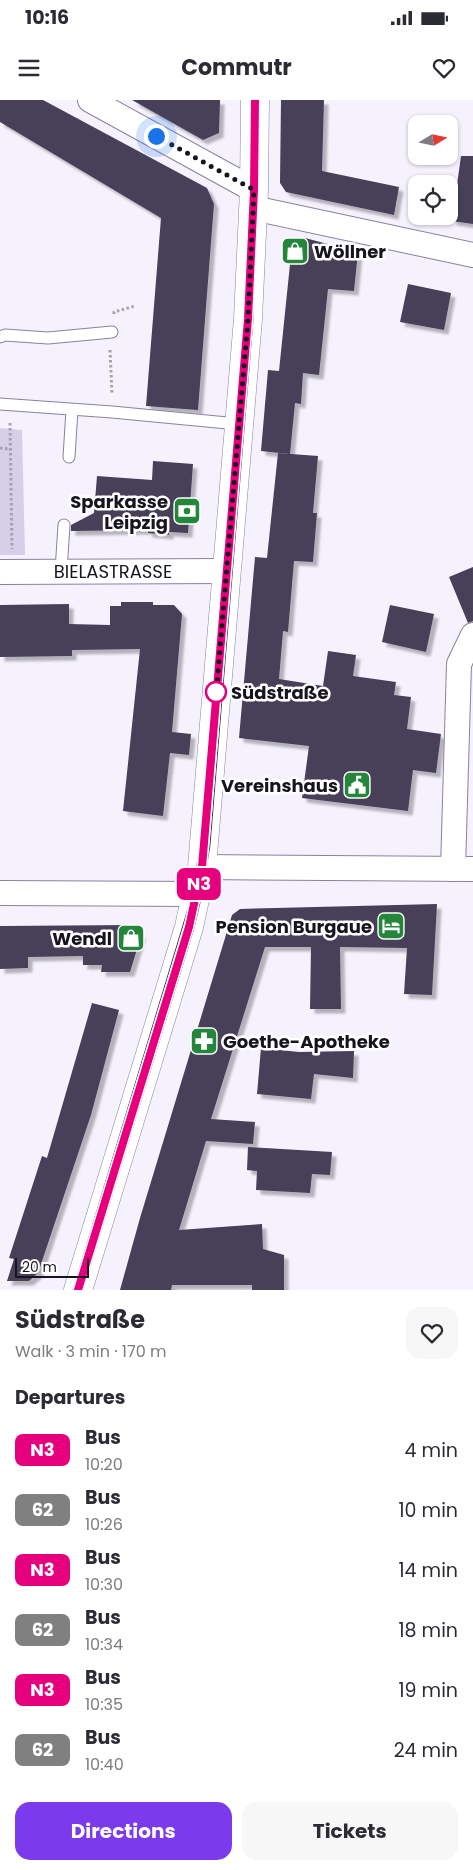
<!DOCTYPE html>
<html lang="en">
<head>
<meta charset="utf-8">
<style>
	:root { --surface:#fff; --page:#f7f7f7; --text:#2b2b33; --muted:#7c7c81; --accent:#7c3aed }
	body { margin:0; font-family:Poppins,sans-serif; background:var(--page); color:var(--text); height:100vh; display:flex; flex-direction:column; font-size:19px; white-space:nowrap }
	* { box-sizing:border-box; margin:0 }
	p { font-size:16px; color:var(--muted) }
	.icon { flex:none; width:28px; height:28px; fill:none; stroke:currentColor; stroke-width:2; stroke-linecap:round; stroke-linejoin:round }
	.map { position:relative; height:1190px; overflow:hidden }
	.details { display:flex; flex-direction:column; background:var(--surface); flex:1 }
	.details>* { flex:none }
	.badge { padding:0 10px; border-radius:8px; font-size:18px; line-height:32px }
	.needle { width:32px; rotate:80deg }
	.buttons { position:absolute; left:408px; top:15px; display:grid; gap:10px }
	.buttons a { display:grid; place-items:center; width:50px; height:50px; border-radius:10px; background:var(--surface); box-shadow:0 1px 4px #0004; font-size:25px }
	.scale { position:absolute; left:15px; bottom:12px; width:74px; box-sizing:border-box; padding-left:5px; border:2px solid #17141f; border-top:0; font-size:14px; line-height:18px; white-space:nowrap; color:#17141f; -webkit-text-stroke:4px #fff; paint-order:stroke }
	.you { position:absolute; width:25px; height:25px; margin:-12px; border:4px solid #fff; border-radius:50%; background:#1a73e8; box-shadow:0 0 0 8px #1a73e833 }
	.map>.badge { position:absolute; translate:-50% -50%; box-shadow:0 0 0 2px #fff }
	h2 { padding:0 15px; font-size:19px; line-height:45px }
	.round { display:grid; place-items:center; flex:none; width:52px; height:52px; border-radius:15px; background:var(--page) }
	.head { display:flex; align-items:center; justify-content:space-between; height:85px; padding:0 15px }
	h1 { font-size:24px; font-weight:700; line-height:38px }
	.action { display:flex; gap:10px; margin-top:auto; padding:10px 15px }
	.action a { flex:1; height:58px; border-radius:15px; background:var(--accent); color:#fff; font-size:20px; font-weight:700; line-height:58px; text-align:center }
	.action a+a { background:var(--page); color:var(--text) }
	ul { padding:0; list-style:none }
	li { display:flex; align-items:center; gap:15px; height:60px; padding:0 15px }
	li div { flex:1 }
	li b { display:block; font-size:19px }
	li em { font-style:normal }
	li .badge { min-width:55px; font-weight:700; text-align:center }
	.status { display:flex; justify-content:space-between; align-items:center; height:35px; padding:0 25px; background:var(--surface); direction:ltr }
	.status svg { height:14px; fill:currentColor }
	header { display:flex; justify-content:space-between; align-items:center; height:65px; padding:0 15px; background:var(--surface); font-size:22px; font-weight:700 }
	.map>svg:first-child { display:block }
	.green { fill:#d5cfe8 }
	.building { fill:#463f58; filter:url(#shadow) }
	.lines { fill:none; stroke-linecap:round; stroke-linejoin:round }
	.lane-casing { stroke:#89829e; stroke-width:13 }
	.street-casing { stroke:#89829e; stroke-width:26 }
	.secondary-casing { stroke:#89829e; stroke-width:29 }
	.path { stroke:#a5a2ae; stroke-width:3; stroke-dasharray:2.5 2.5; stroke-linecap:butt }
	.lane { stroke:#fff; stroke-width:11 }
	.street { stroke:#fff; stroke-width:24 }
	.secondary { stroke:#fff; stroke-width:28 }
	.tram { stroke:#3f3c48; stroke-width:1 }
	.line-casing { stroke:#fff; stroke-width:11 }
	.line { stroke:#e6007e; stroke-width:8 }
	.walk { stroke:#17141f; stroke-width:5; stroke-dasharray:0 9 }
	.stop-dot { fill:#fff; stroke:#e6007e; stroke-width:2.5 }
	.labels { text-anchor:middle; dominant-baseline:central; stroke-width:5; stroke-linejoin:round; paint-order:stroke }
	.poi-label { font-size:18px; font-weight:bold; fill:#17141f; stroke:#fff; text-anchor:end }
	.street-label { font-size:18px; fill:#17141f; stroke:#fff }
	.stop-label { font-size:18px; font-weight:bold; fill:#17141f; stroke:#fff; text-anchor:start }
</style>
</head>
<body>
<div class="status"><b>10:16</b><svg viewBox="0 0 49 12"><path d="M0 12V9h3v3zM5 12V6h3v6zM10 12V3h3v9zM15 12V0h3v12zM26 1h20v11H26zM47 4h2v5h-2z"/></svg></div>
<header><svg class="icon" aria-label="menu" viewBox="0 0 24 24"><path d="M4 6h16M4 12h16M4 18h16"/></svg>Commutr<svg class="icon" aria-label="heart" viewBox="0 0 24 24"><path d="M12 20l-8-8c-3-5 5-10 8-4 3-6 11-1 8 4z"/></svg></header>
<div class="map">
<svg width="473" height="1190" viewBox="0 0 473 1190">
	<defs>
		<filter id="shadow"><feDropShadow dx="4.5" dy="4.5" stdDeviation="1" flood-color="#0004"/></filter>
	</defs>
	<rect width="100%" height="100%" fill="#f5f2fe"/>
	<polygon class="green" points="0,328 22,330 25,455 0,455"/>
	<g class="building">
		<polygon points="0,0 43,0 207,88 214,104 198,310 146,306 161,118 0,22"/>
		<polygon points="132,0 220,0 219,33 203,40"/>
		<polygon points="281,0 324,0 322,71 399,87 394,115 286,92 280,83"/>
		<polygon points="461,56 473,56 473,124 452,121"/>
		<polygon points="305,138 358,152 354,191 328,189 319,275 303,273 301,304 295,303 290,354 261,351 268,270 279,271 292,145"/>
		<polygon points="408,184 451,193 444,230 400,222"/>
		<polygon points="278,353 318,356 313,413 317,413 313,462 294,461 288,532 283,531 279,579 323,586 328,551 356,555 353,576 396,582 394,595 411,597 407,629 441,634 436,673 413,670 408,711 302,698 309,646 239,638 255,457 267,458"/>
		<polygon points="153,361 193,364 188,433 169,432 169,435 148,433 148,430 71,431 71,425 94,413 97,376 152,380"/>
		<polygon points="473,467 473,521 468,523 449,477"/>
		<polygon points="121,502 153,502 153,505 174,505 182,514 172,632 191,634 189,655 170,653 163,716 123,711 140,549 72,550 72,556 0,557 0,505 69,504 69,524 110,525 110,506 121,506"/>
		<polygon points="390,505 434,514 426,552 382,542"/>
		<polygon points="437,804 432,895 404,894 407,848 340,847 341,909 310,909 311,847 265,847 211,1019 255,1022 253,1044 206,1041 179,1130 262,1124 263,1149 284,1155 284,1190 252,1190 252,1185 172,1185 171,1190 120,1190 140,1118 232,815 240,809"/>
		<polygon points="134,825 141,836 130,872 101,872 102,865 83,865 83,856 28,857 28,868 0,869 0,826"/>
		<polygon points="92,903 119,910 91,1015 38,1173 29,1181 7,1181 14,1159 9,1158 42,1056 47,1058"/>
		<polygon points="261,948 299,952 354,951 353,978 314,974 311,999 257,994"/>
		<polygon points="248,1047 332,1052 330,1075 312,1074 310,1093 256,1090 257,1071 247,1070"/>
	</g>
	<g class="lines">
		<g class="lane-casing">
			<g id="lane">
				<polyline points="0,237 5,235 48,238 112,232"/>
				<polyline points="0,304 112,312 238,324"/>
				<polyline points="69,357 72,310"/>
				<polyline points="61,471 64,425"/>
			</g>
		</g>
		<g class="street-casing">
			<g id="street">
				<polyline points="90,0 254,90"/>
				<polyline points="253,108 473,155"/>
				<polyline points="0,472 226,471"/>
				<polyline points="202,767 473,769"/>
				<polyline points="453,769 459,564 473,535"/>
				<polyline points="0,793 197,794"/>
			</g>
		</g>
		<g class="secondary-casing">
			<polyline id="secondary" points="78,1190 189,827 202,767 248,219 254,90 255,0"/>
		</g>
		<g class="path">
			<polyline points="114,214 114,212 135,206"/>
			<polyline points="110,250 112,294"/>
			<polyline points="10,323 12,449"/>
			<polyline points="0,348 10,349"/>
		</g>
		<use href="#lane" class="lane"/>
		<use href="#street" class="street"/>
		<use href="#secondary" class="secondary"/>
		<g class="tram">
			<polyline points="73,1190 193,792 200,744 254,90"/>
			<polyline points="83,1190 194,828 202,794 210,745 253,220 253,177"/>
		</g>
	</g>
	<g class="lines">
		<g class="line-casing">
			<polyline id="line" points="78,1190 189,827 202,767 248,219 254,90 255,0"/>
		</g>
		<use href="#line" class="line"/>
		<polyline class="walk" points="156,36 254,90 248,219 216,596 216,592"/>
	</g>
	<defs>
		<g id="shop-square" transform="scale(1.4375)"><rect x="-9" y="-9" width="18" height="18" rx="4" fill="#24863a" stroke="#fff"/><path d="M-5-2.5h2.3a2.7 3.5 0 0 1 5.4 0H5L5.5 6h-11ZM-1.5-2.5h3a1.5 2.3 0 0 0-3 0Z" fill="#fff"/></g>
		<g id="bank-square" transform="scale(1.4375)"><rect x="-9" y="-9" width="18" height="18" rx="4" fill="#24863a" stroke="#fff"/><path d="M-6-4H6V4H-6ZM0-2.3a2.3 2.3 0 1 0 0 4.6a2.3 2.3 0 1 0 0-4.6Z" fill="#fff"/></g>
		<g id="civic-square" transform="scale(1.4375)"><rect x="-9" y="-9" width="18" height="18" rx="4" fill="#24863a" stroke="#fff"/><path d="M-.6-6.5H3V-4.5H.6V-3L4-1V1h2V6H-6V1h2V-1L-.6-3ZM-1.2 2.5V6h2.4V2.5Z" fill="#fff"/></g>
		<g id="hotel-square" transform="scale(1.4375)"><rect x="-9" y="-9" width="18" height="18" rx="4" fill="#24863a" stroke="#fff"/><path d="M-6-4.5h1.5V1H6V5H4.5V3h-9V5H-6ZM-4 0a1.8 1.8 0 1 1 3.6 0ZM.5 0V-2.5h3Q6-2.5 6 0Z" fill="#fff"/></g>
		<g id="pharmacy-square" transform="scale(1.4375)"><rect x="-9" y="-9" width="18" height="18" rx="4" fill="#24863a" stroke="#fff"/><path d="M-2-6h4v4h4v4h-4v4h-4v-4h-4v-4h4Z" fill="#fff"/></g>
	</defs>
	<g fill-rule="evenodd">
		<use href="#shop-square" x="295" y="151"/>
		<use href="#bank-square" x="187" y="411"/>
		<use href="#civic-square" x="357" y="685"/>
		<use href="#hotel-square" x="391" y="826"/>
		<use href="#shop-square" x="131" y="838"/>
		<use href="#pharmacy-square" x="204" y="941"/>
	</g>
	<circle class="stop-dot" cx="216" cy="592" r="10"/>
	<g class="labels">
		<g class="poi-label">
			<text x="314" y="151" text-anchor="start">Wöllner</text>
			<text x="168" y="401">Sparkasse<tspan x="168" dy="21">Leipzig</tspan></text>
			<text x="338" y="685">Vereinshaus</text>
			<text x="372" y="826">Pension Burgaue</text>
			<text x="112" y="838">Wendl</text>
			<text x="223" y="941" text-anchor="start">Goethe-Apotheke</text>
		</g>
		<g class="street-label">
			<text x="113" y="471">BIELASTRASSE</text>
		</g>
		<g class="stop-label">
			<text x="231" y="592">Südstraße</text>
		</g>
	</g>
</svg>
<div class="buttons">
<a><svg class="needle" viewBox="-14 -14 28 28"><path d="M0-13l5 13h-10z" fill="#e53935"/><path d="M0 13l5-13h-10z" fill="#7c7c81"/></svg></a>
<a><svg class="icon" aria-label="locate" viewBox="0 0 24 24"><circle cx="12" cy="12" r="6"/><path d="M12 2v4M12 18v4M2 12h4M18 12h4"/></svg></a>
</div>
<div class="scale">20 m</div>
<div class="you" style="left:156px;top:36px"></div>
<b class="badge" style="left:199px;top:784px;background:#e6007e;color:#fff">N3</b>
</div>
<section class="details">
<div class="head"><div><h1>Südstraße</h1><p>Walk · 3 min · 170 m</p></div><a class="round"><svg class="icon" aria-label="heart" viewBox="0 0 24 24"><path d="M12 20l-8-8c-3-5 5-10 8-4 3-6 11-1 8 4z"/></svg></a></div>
<h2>Departures</h2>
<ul>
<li><span class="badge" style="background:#e6007e;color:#fff">N3</span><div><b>Bus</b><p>10:20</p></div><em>4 min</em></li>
<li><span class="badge" style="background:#808080;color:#fff">62</span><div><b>Bus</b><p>10:26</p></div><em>10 min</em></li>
<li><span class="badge" style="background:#e6007e;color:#fff">N3</span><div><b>Bus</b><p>10:30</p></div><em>14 min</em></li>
<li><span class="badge" style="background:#808080;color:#fff">62</span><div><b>Bus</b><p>10:34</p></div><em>18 min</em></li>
<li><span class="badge" style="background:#e6007e;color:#fff">N3</span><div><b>Bus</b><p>10:35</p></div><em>19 min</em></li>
<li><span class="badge" style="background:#808080;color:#fff">62</span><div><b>Bus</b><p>10:40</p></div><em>24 min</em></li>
</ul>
<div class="action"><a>Directions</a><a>Tickets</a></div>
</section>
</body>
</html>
